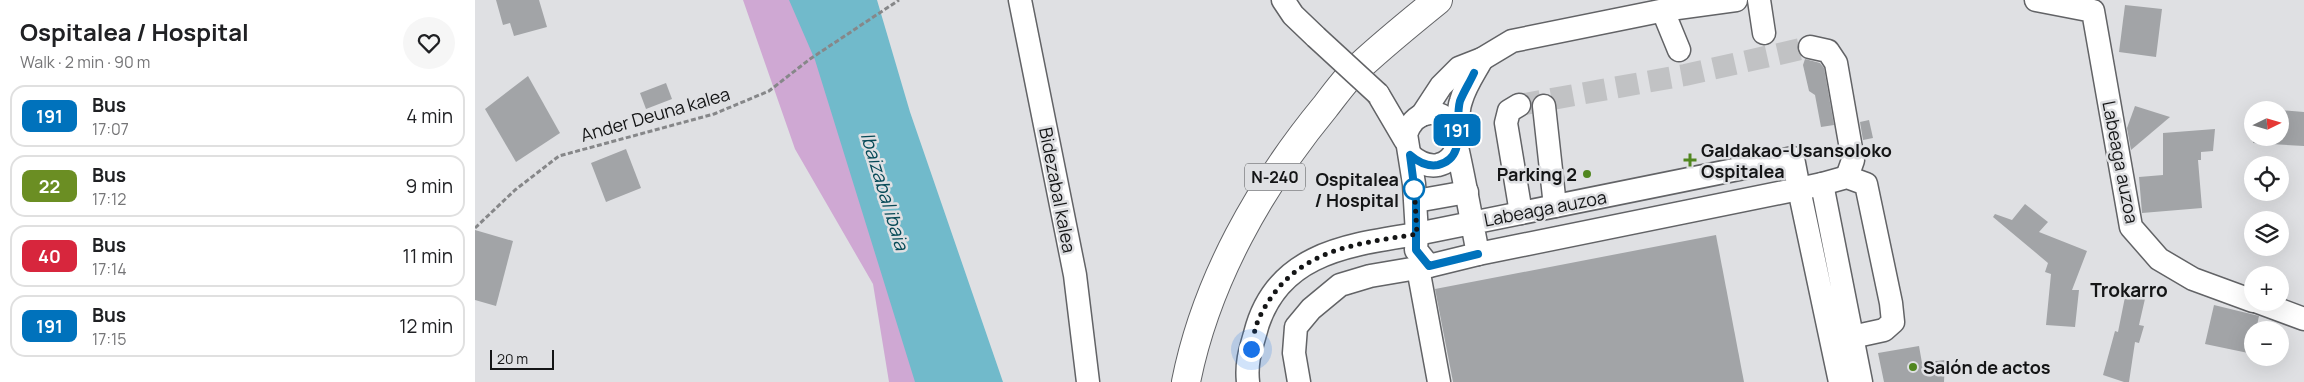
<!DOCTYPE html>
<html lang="en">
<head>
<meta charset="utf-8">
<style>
	:root { --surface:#fff; --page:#f6f6f6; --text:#202124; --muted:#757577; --line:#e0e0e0 }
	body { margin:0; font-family:Manrope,sans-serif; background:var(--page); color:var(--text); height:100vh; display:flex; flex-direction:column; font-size:19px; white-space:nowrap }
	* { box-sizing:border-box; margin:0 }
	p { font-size:16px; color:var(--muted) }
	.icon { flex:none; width:28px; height:28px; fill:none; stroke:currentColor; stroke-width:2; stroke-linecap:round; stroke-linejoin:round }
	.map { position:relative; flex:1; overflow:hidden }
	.side { display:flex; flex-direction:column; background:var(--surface); width:475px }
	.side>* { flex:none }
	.badge { padding:0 10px; border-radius:8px; font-size:18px; line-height:32px }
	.needle { width:32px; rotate:85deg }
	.fabs { position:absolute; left:1769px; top:101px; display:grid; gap:10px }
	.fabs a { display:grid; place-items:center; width:45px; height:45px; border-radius:50%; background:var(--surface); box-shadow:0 5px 20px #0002; font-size:25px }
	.scale { position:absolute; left:15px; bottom:12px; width:64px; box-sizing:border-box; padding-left:5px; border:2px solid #141516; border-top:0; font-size:14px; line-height:18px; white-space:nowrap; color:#141516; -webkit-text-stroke:4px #dfe0e3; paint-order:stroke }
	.you { position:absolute; width:25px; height:25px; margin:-12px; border:4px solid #fff; border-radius:50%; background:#1a73e8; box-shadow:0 0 0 8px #1a73e833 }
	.map>.badge { position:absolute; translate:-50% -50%; box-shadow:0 0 0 2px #fff }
	.round { display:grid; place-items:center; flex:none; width:52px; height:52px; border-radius:26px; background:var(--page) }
	.summary { display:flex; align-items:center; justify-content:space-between; height:85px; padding:0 20px }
	h1 { font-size:24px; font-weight:700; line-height:38px }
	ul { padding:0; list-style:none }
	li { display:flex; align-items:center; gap:15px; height:62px; margin:0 10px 8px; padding:0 10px; border:2px solid var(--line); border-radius:15px }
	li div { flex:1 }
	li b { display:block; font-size:19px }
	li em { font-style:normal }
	li .badge { min-width:55px; font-weight:700; text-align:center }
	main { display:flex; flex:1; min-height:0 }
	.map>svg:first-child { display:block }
	.green { fill:#cfa8d3 }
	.water { fill:#71bacb }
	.building { fill:#a2a4a7 }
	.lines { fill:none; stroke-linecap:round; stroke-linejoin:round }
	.minor-tunnel { stroke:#c1c2c4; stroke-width:22; stroke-dasharray:22 11; stroke-linecap:butt }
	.minor-casing { stroke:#626366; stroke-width:25 }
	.highway-casing { stroke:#626366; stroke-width:30 }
	.path { stroke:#868789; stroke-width:3; stroke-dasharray:5 2.5; stroke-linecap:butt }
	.minor { stroke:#fff; stroke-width:22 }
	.highway { stroke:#fff; stroke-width:28 }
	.minor-bridge-casing { stroke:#626366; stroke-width:25; stroke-linecap:butt }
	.minor-bridge { stroke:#fff; stroke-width:22 }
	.line-casing { stroke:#fff; stroke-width:11 }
	.line { stroke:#0072bc; stroke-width:8 }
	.walk { stroke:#141516; stroke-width:5; stroke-dasharray:0 9 }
	.poi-dot { fill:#50861f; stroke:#dfe0e3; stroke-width:2 }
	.stop-dot { fill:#fff; stroke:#0072bc; stroke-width:2.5 }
	.labels { text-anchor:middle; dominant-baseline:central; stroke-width:5; stroke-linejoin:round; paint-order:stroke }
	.shield { fill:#dfe0e3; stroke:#515254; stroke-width:1 }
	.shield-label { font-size:16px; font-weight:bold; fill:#141516 }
	.street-label { font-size:18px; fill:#141516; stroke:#dfe0e3 }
	.poi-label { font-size:18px; font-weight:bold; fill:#141516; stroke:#dfe0e3; text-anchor:start }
	.stop-label { font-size:18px; font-weight:bold; fill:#141516; stroke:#dfe0e3; text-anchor:end }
	.water-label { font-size:19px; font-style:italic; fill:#074a57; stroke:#dfe0e3 }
	.neighbourhood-label { font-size:19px; font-weight:bold; fill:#141516; stroke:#dfe0e3 }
</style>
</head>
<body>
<main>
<section class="side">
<div class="summary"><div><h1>Ospitalea / Hospital</h1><p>Walk · 2 min · 90 m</p></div><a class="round"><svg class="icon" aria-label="heart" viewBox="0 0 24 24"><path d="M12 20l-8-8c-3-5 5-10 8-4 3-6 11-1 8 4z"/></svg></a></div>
<ul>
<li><span class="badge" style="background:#0072bc;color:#fff">191</span><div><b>Bus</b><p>17:07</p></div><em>4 min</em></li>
<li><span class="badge" style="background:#6b8e23;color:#fff">22</span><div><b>Bus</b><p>17:12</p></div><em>9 min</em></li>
<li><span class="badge" style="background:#d7263d;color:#fff">40</span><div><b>Bus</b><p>17:14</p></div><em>11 min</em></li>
<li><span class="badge" style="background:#0072bc;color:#fff">191</span><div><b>Bus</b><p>17:15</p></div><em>12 min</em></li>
</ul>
</section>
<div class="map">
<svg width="1829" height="382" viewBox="0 0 1829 382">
	<rect width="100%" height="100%" fill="#dfe0e3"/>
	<polygon class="green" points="268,0 395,0 495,382 414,382 398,284 320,149"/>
	<polygon class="water" points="314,0 402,0 435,112 528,382 440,382 340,60"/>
	<g class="building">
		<polygon points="21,0 64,0 72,27 39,36 35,23 28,25"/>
		<polygon points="1650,5 1687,9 1681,57 1644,52"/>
		<polygon points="1330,59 1345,63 1349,68 1359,125 1346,127 1340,95 1334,91 1328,65"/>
		<polygon points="53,76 85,133 41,162 10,109"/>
		<polygon points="191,83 197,99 171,109 165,93"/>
		<polygon points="1660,106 1695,117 1656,150 1652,128"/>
		<polygon points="1781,108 1829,112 1829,146 1778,143 1778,138 1805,138 1805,110 1780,110"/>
		<polygon points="1394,120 1398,138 1388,140 1385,122"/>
		<polygon points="1740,129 1738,151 1726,152 1726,160 1723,160 1727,208 1667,213 1664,177 1688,175 1688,133"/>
		<polygon points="151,149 166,188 131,202 116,163"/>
		<polygon points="1550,204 1573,222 1564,232 1612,251 1597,290 1604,290 1600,327 1571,325 1576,274 1570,272 1573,263 1518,217 1520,214 1537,220"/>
		<polygon points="0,230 38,241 21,306 0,300"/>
		<polygon points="1241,235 1269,382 978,382 960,289"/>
		<polygon points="1652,287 1672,290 1664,325 1669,326 1664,343 1660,342 1654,382 1649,382 1628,375 1640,331 1643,332"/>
		<polygon points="1739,305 1784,316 1781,330 1778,330 1778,354 1730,344"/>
		<polygon points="1444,346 1447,363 1470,360 1469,382 1409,382 1403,353"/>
	</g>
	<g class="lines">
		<polyline class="minor-tunnel" points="1044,105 1210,75 1335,47"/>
		<g class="minor-casing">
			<g id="minor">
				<polyline points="545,0 600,275 613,382"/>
				<polyline points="808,0 818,15 841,37"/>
				<polyline points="1284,0 1289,33"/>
				<polyline points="1561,0 1618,11 1656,227 1684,259 1718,279 1778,301"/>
				<polyline points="1188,11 1204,50"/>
				<polyline points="1335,47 1353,51 1361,63 1378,160 1372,177"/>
				<polyline points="903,94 930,140"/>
				<polyline points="1044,105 1034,111 1031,123 1046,213"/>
				<polyline points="1069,106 1080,206"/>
				<polyline points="947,115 966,86 984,68 1007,59 1037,41 1195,9 1261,0"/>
				<path d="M 982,147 C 990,182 996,218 1003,254 L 1324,189 L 1318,158 L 942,234 L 939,184 L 931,134 C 941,107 969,106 982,132"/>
				<path d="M 935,155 C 943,162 952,167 963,165 C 993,158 978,121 986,101 C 990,86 1000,72 1007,59"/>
				<polyline points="1347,184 1372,177 1391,184 1416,303 1418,322 1409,330 1377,337"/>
				<polyline points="941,201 992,192"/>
				<polyline points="943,268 964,382"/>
				<polyline points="1783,302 1829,319"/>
				<path d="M 773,382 C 771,364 775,351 780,334 C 800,253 873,245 942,234 L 941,250 L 954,266"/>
				<polyline points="824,382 819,353 821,327 836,309 865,285 895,276 954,266 1003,254"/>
				<polyline points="1365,382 1324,189 1347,184 1386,382"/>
			</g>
		</g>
		<g class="highway-casing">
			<path id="highway" d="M 711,382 C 731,281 785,186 850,107 C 861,93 872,77 885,66 C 910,43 937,21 963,0"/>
		</g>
		<polyline class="path" points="0,228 40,190 84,156 239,114 294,91 335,59 424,0"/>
		<use href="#minor" class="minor"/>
		<use href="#highway" class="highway"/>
		<g class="minor-bridge-casing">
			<polyline id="minor-bridge" points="841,37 903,94"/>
		</g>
		<use href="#minor-bridge" class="minor-bridge"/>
	</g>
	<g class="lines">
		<g class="line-casing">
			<path id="line" d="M 999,73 C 995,82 989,91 985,101 C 979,122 993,158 963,165 C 952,167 943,162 935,155 L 941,201 L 941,250 L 954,266 L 1003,254"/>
		</g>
		<use href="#line" class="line"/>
		<path class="walk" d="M 776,349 C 778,339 780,326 785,316 C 819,249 876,245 942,234 L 939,184 L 939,189"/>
	</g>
	<g class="poi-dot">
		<path d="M1212.5 152.5h5v5h5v5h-5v5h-5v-5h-5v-5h5z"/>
		<circle cx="1112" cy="174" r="5"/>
		<circle cx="1438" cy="367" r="5"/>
	</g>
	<circle class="stop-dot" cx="939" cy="189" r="10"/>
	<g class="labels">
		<rect class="shield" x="770" y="163.5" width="60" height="27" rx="4"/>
		<g class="shield-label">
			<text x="800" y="177">N-240</text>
		</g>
		<g class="street-label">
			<text transform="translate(180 114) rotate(-16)">Ander Deuna kalea</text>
			<text transform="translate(1646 162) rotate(79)">Labeaga auzoa</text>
			<text transform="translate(583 190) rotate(79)">Bidezabal kalea</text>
			<text transform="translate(1070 208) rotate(-11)">Labeaga auzoa</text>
		</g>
		<g class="poi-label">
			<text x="1226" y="150">Galdakao-Usansoloko<tspan x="1226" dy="21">Ospitalea</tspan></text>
			<text x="1102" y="174" text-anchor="end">Parking 2</text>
			<text x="1448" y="367">Salón de actos</text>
		</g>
		<g class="stop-label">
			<text x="924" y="179">Ospitalea<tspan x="924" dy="21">/ Hospital</tspan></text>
		</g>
		<g class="water-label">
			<text transform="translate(410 191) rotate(73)">Ibaizabal ibaia</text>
		</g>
		<g class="neighbourhood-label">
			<text x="1654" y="290">Trokarro</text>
		</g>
	</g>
</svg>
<div class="fabs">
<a><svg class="needle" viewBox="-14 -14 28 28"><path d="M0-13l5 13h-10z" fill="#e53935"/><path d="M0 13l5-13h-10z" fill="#757577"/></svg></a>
<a><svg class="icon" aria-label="locate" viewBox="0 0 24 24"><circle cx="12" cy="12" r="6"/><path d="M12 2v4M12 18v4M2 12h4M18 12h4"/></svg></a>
<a><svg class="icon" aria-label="layers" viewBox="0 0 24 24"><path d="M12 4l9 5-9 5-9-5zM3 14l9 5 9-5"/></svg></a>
<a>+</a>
<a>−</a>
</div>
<div class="scale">20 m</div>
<div class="you" style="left:776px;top:349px"></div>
<b class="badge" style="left:982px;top:130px;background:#0072bc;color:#fff">191</b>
</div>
</main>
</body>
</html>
